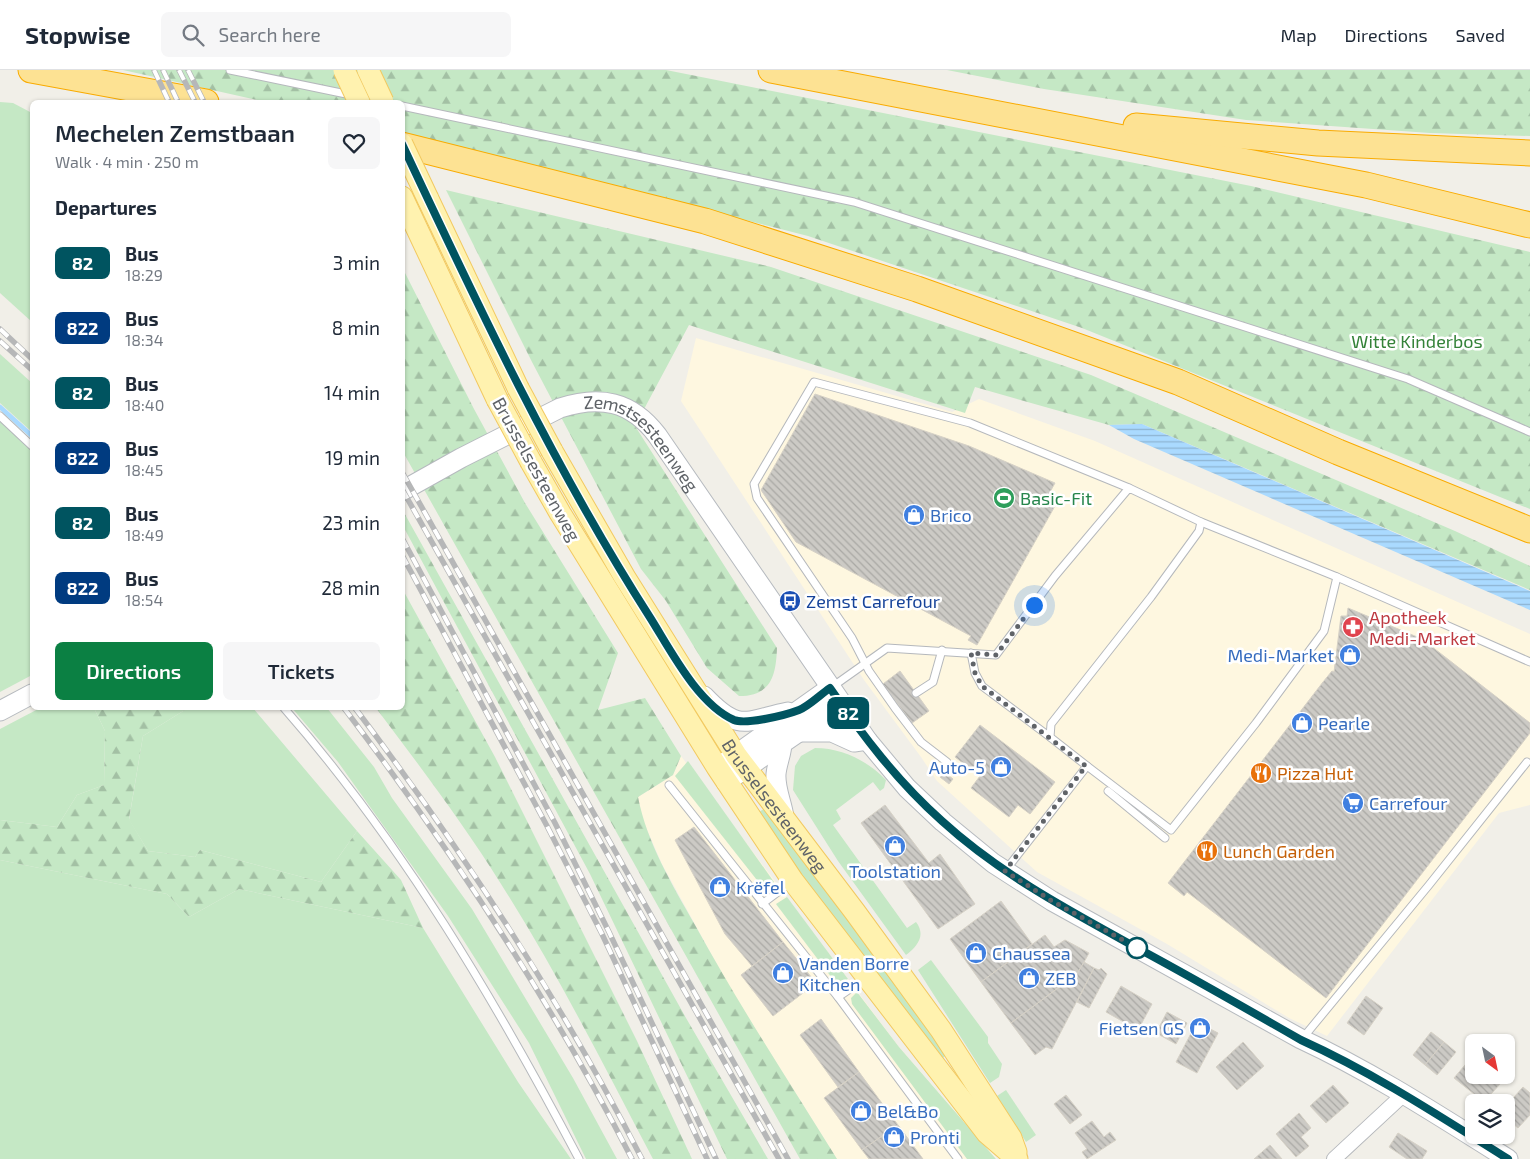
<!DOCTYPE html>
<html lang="en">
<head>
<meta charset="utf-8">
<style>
	:root { --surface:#fff; --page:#f6f6f7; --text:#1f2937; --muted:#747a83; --line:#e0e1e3; --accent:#0b8043 }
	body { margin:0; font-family:"Exo 2",sans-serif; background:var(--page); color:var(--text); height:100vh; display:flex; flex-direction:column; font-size:19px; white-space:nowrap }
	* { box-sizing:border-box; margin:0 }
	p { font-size:16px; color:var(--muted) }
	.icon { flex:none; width:28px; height:28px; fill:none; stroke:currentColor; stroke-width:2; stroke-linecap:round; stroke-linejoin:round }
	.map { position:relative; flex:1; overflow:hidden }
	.drawer { position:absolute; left:30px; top:30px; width:375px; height:610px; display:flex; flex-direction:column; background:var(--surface); border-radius:8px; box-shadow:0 1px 4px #0004 }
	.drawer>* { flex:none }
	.badge { padding:0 10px; border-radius:8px; font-size:18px; line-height:32px }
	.needle { width:32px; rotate:147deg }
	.tools { position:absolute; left:1465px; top:964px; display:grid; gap:10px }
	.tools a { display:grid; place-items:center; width:50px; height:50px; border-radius:8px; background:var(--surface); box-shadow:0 1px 4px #0004; font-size:25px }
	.you { position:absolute; width:25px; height:25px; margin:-12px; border:4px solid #fff; border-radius:50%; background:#1a73e8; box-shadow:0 0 0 8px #1a73e833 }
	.map>.badge { position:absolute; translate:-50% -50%; box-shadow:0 0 0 2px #fff }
	h2 { padding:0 25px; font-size:19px; line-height:45px }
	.round { display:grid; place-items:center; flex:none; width:52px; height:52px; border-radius:8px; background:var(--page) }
	.summary { display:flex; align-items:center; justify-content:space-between; height:85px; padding:0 25px }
	h1 { font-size:24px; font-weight:600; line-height:38px }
	.button { display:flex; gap:10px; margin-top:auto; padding:10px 25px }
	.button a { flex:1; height:58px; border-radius:8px; background:var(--accent); color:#fff; font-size:20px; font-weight:600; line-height:58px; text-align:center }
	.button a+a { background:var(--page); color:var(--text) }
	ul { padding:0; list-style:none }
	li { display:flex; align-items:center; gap:15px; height:65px; padding:0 25px }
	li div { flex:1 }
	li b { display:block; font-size:19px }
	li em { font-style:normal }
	li .badge { min-width:55px; font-weight:700; text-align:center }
	header { display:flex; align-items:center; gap:30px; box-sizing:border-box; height:70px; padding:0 25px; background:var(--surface); border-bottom:1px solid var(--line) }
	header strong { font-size:24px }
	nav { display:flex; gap:28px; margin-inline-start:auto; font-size:18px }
	.search { width:350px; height:45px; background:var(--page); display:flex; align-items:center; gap:12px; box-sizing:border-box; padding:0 18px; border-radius:8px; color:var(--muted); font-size:19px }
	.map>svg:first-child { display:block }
	.commercial { fill:#fef7e0 }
	.green { fill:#c5e8c5 }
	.forest { fill:url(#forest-firs) }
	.water { fill:url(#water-rules) }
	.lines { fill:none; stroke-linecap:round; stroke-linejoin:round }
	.stream { stroke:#aadaff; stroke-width:4.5 }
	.building { fill:url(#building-back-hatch); stroke:#d6d1c6 }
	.lane-casing { stroke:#b5b8bc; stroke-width:9 }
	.street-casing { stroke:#b5b8bc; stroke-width:16 }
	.secondary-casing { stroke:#b6babf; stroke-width:21 }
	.primary-casing { stroke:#f2c960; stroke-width:23 }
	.highway-casing { stroke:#f9ab00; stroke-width:27 }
	.lane { stroke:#fff; stroke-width:7 }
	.street { stroke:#fff; stroke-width:14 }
	.secondary { stroke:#fff; stroke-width:19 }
	.primary { stroke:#fff2af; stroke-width:21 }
	.highway { stroke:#fde293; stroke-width:25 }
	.rail-casing { stroke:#b6b7b8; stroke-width:5.5 }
	.rail { stroke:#fff; stroke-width:4; stroke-dasharray:11; stroke-linecap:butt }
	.primary-bridge-casing { stroke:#f2c960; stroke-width:23; stroke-linecap:butt }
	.primary-bridge { stroke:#fff2af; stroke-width:21 }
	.line-casing { stroke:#fff; stroke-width:11 }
	.line { stroke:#005460; stroke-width:8 }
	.walk { stroke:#5f6368; stroke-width:5; stroke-dasharray:0 9 }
	.stop-dot { fill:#fff; stroke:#005460; stroke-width:2.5 }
	.labels { text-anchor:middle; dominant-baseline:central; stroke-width:5; stroke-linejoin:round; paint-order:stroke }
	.park-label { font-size:18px; fill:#348238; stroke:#fff }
	.street-label { font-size:18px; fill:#5f6368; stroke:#fff }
	.leisure-label { font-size:18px; fill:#27864d; stroke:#fff; text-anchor:start }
	.shop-label { font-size:18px; fill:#366cbe; stroke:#fff; text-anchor:start }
	.transit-label { font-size:18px; fill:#164399; stroke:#fff; text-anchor:start }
	.health-label { font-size:18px; fill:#be3a42; stroke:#fff; text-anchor:start }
	.food-label { font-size:18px; fill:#c56008; stroke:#fff; text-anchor:start }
</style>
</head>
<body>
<header>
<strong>Stopwise</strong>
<div class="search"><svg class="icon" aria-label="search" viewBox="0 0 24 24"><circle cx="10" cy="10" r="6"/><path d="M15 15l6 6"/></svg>Search here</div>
<nav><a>Map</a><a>Directions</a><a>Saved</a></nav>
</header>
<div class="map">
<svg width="1530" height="1089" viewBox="0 0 1530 1089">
	<defs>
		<pattern id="forest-firs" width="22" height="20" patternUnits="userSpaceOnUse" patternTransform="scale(1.25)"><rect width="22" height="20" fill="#c5e8c5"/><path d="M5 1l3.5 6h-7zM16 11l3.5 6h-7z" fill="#a3c0a4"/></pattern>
		<pattern id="water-rules" width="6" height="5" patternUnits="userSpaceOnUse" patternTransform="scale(1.25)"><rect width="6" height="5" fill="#aadaff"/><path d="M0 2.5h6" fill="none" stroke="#8eb4d2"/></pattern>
		<pattern id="building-back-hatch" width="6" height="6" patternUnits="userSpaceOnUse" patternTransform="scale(1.25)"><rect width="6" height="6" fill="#cccac5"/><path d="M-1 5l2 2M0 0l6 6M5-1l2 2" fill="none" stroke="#a9a8a4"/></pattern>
	</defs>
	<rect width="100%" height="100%" fill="#f1efe8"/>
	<g class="commercial">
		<polygon points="696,268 952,342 979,329 1095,371 1530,564 1530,735 1499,743 1327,966 1289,948 1167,874 1037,802 937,711 921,687 864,610 681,331"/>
		<polygon points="681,686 899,977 997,1089 837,1089 731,920 662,794 642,748 638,727 673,705"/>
	</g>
	<g class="green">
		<polygon points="0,32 13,33 32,43 32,252 0,223"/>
		<polygon points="0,284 32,313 32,362 0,333"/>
		<polygon points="0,351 32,381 32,605 0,622"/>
		<polygon points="40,638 94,638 105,661 104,715 77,725 57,757 0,750 0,659"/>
		<polygon points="188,638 253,638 357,761 321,812 200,780 195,787 148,781 129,750 143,666"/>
		<polygon points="292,638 327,638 374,697 392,728 472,839 573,1008 617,1089 586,1089 529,973 448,846 338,692"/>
		<path d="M 815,678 C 842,678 868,691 886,710 L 884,718 L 880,721 L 873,712 L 836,740 L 841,749 L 833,755 L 907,858 L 916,852 C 926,865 918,876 906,885 L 838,791 L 793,720 L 795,696 L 801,686 Z"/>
		<polygon points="688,691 774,812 764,819 675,706"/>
		<polygon points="768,736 891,906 946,985 943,988 937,987 756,744"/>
		<polygon points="0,790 167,824 189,847 239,819 423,858 518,1012 571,1089 0,1089"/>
		<polygon points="787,827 848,909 838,916 776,834"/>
		<polygon points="931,890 988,967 988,973 1002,994 999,1007 990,1013 918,900"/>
		<polygon points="857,922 899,977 996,1089 967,1089 852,934 851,928"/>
		<polygon points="1006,1020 1036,1065 1026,1072 997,1026"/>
	</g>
	<g class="forest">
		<polygon points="123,0 666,0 1251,116 1530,182 1530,439 1082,258 808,166 403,63 402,32 266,32"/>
		<polygon points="947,0 1530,0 1530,66 1430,63 1246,50 1044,19"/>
		<path d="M 446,120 L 771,197 L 1091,305 L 1455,461 L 1530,496 L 1530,520 L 1142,354 L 1109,355 L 975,317 L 965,343 L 689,255 L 635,356 L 777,578 C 776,606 771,626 739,626 L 707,598 L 666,531 L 641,499 L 532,292 Z"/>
		<path d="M 402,197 L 474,339 L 525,433 L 618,583 L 598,640 L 645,628 L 681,686 L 673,705 L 638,727 C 647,773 672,814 695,855 C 739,935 789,1012 837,1089 L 800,1089 L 403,382 Z"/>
		<polygon points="402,439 686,948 768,1089 727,1089 590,804 403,456"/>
		<path d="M 403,520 L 495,687 L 637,971 L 692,1089 L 653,1089 C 604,996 557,902 501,814 C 463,753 419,695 376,638 L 402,638 Z"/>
		<polygon points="94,638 188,638 143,666 129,749 148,781 195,787 200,780 321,812 357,761 401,810 423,858 239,819 189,847 167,824 0,790 0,750 57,757 77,725 104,715 105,661"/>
	</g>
	<polygon class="water" points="1142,354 1530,521 1530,540 1134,369 1109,355"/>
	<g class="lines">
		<polyline class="stream" points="0,337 32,366"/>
	</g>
	<g class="building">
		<polygon points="815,324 969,376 1055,413 1050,422 1060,427 977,575 968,570 971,566 796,472 761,420"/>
		<polygon points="1348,538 1422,569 1530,653 1530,663 1326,928 1187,822 1184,826 1168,813 1323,612 1332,601 1334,602 1341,546 1347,546"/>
		<polygon points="900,601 929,641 912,653 883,614"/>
		<polygon points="980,655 1055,712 1030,744 1018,735 1009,747 971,718 980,706 955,687"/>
		<polygon points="944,702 953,709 949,714 940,707"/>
		<polygon points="885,735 929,793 940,784 975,834 938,859 861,753"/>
		<polygon points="694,757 783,872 752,896 725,864 675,770"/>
		<polygon points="1001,831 1032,874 981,912 950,869"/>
		<polygon points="1045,865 1054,877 1065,870 1089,883 1078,903 1011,953 981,912"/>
		<polygon points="783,872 816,913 773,946 741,905"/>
		<polygon points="1084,892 1094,898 1052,979 1046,977 1035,985 1011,953 1077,904"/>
		<polygon points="1094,898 1099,900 1101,898 1107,904 1089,938 1077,932"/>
		<polygon points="1121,916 1152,934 1138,960 1106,942"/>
		<polygon points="1366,926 1383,938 1364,965 1347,953"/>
		<polygon points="1167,942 1187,953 1176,974 1156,963"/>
		<polygon points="821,949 859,1002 838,1017 800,965"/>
		<polygon points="1197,952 1218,963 1197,1003 1176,992"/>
		<polygon points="1431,962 1444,972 1425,995 1413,985"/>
		<polygon points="1243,972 1264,996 1237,1020 1216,997"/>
		<polygon points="1444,972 1456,982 1437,1005 1425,995"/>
		<polygon points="1470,989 1474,991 1474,1005 1490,1005 1500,1014 1484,1032 1454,1008"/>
		<polygon points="859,1002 898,1055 862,1080 824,1028"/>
		<polygon points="1333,1015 1349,1033 1326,1053 1310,1036"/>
		<polygon points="1523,1017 1530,1023 1530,1045 1518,1058 1506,1048 1506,1036"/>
		<polygon points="1066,1025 1082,1045 1070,1054 1054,1034"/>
		<polygon points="1299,1043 1311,1058 1301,1067 1309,1076 1296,1087 1276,1064"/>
		<polygon points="1092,1051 1104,1067 1110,1062 1116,1070 1087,1089 1082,1082 1087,1079 1075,1063"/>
		<polygon points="898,1055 923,1089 869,1089 862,1080"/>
		<polygon points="1398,1063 1427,1081 1422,1089 1407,1089 1389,1077"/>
		<polygon points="1270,1075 1282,1089 1254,1089"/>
	</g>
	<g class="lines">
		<g class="lane-casing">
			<g id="lane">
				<polyline points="230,0 351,25"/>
				<polyline points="402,36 854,132 1408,309 1530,362"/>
				<polyline points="0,346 32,376"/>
				<polyline points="1201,452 1337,507 1530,592"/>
				<polyline points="971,583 975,603 982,616 1050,667"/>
				<polyline points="832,617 887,578 996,585 1055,506 1129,418 1201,452 1199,461 1151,527 1051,654 1050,667 1087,696 1005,801"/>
				<polyline points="916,623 933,612 942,580"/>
				<path d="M 284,638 C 403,774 495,930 579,1089"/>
				<polyline points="947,692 921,672 895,638 869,601 852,568 757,428 754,414 814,312 970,353 1129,418"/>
				<polyline points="1087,696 1171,760 1256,653 1324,561 1337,507"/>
				<polyline points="669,715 838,927 958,1089"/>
				<polyline points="1108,721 1165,768"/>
				<polyline points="762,834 790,813"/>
				<polyline points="838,927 866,908"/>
				<polyline points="1302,969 1429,815 1527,692"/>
			</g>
		</g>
		<g class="street-casing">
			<polyline id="street" points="1334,1089 1404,1024"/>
		</g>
		<g class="secondary-casing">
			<g id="secondary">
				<path id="s1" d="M 402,421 L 461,388 L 560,338 C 600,325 631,331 657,365 L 867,670 L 907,718 L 943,752 L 993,793 L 1052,831 L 1301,969 C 1374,1003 1441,1047 1508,1089"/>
				<path d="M 704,626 C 739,663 745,651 788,642"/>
				<polyline points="0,641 32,624"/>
				<polyline points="798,662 832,662 854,672 867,670"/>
				<path d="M 782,673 C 782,683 777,693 776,704 C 775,719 782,732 784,747"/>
				<polyline points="724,693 830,618"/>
				<polyline points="726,712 841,633"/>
			</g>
		</g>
		<g class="primary-casing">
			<g id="primary">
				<polyline points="402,127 497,329"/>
				<polyline points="428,129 518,318"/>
				<path id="s2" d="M 552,381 L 624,506 L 736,685 L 855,842 L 941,960 L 1011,1068 L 1016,1082"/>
				<polyline points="531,392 560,443 717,697 793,811 987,1063 1017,1089"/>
			</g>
		</g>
		<g class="highway-casing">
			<g id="highway">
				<polyline points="31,0 206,32"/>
				<polyline points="771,0 1366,115 1530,155"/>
				<polyline points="1136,56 1318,73 1530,83"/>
				<polyline points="402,75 705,151 917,219 1178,312 1338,382 1530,460"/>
			</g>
		</g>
		<use href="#lane" class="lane"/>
		<use href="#street" class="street"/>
		<use href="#secondary" class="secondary"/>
		<use href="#primary" class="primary"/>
		<use href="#highway" class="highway"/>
		<g class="rail-casing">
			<g id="rail">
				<polyline points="154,0 169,32"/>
				<polyline points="163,0 178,32"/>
				<polyline points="179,0 195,32"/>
				<polyline points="188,0 204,32"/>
				<polyline points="0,259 32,289"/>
				<polyline points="0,271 32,300"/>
				<polyline points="402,402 788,1089"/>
				<polyline points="402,419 779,1089"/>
				<polyline points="402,468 555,753 609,862 716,1089"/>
				<polyline points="402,485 547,756 602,864 707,1089"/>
				<path d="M 344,638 C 452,781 550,929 632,1089"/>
				<path d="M 355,638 C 463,781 560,929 642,1089"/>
			</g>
		</g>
		<use href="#rail" class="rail"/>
		<g class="primary-bridge-casing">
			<g id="primary-bridge">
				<polyline points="344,0 359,32"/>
				<polyline points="368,0 383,32"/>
				<polyline points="402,74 428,129"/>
				<polyline points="518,318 552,381"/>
				<polyline points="497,329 531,392"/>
			</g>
		</g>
		<use href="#primary-bridge" class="primary-bridge"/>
	</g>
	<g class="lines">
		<g class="line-casing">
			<path id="line" d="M 402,74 C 478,236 554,398 651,549 C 671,581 698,634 734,650 C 746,655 786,645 799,640 C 809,636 821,624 830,618 C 863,666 898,712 942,751 C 1000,804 1070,841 1139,879 C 1193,908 1247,939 1301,970 C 1374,1003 1441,1047 1508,1089"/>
		</g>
		<use href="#line" class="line"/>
		<polyline class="walk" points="1034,535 996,585 971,583 975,603 982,616 1086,696 1005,801 1052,831 1143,881 1137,878"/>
	</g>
	<defs>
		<g id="stadium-disc" transform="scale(1.125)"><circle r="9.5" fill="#2e9e5b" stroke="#fff"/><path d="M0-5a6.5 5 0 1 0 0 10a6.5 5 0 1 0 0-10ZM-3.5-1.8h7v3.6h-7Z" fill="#fff"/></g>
		<g id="shop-disc" transform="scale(1.125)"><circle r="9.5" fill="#3f7fe0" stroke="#fff"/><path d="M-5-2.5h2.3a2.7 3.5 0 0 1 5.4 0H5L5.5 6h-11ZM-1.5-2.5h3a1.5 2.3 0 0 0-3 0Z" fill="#fff"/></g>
		<g id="bus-disc" transform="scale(1.125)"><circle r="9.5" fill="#1a4fb4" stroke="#fff"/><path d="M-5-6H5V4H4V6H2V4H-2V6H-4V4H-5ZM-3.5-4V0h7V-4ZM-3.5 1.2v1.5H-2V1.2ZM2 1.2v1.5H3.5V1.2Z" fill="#fff"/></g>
		<g id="pharmacy-disc" transform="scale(1.125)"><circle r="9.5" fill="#e0444e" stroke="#fff"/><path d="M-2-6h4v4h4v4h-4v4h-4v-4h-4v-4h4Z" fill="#fff"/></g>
		<g id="restaurant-disc" transform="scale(1.125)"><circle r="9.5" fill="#e8710a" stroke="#fff"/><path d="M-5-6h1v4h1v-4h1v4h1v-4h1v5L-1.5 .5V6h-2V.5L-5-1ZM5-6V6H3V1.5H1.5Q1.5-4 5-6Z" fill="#fff"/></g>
		<g id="supermarket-disc" transform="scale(1.125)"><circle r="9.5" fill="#3f7fe0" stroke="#fff"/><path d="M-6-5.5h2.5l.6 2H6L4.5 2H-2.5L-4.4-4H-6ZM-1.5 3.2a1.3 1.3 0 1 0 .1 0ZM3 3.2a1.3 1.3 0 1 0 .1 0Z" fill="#fff"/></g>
	</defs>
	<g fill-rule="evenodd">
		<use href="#stadium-disc" x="1004" y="428"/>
		<use href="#shop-disc" x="914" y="445"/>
		<use href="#bus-disc" x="790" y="531"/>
		<use href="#pharmacy-disc" x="1353" y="557"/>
		<use href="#shop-disc" x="1350" y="585"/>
		<use href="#shop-disc" x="1302" y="653"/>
		<use href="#shop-disc" x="1001" y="697"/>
		<use href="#restaurant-disc" x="1261" y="703"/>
		<use href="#supermarket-disc" x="1353" y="733"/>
		<use href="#shop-disc" x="895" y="776"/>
		<use href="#restaurant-disc" x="1207" y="781"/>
		<use href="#shop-disc" x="720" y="817"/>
		<use href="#shop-disc" x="976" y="883"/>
		<use href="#shop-disc" x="783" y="903"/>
		<use href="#shop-disc" x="1029" y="908"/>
		<use href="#shop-disc" x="1200" y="958"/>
		<use href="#shop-disc" x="861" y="1041"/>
		<use href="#shop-disc" x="894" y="1067"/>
	</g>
	<circle class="stop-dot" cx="1137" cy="878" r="10"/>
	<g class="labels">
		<g class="park-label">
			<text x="1417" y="271">Witte Kinderbos</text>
		</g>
		<g class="street-label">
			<text stroke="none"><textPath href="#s1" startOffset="278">Zemstsesteenweg</textPath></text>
			<text transform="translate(537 399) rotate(61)">Brusselsesteenweg</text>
			<text stroke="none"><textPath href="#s2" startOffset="419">Brusselsesteenweg</textPath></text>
		</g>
		<g class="leisure-label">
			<text x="1020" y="428">Basic-Fit</text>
		</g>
		<g class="shop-label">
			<text x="930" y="445">Brico</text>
			<text x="1334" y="585" text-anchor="end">Medi-Market</text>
			<text x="1318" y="653">Pearle</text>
			<text x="985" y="697" text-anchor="end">Auto-5</text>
			<text x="1369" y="733">Carrefour</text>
			<text x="895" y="801" text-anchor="middle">Toolstation</text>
			<text x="736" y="817">Krëfel</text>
			<text x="992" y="883">Chaussea</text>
			<text x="799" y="893">Vanden Borre<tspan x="799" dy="21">Kitchen</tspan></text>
			<text x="1045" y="908">ZEB</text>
			<text x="1184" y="958" text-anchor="end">Fietsen GS</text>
			<text x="877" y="1041">Bel&amp;Bo</text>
			<text x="910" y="1067">Pronti</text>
		</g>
		<g class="transit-label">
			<text x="806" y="531">Zemst Carrefour</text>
		</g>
		<g class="health-label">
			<text x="1369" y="547">Apotheek<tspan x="1369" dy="21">Medi-Market</tspan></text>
		</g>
		<g class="food-label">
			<text x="1277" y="703">Pizza Hut</text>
			<text x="1223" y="781">Lunch Garden</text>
		</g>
	</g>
</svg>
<div class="tools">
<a><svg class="needle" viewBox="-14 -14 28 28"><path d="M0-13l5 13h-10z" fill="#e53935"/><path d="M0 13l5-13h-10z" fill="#747a83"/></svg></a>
<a><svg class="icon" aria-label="layers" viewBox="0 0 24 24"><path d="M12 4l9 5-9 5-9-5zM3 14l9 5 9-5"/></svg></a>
</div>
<div class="you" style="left:1034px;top:535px"></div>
<b class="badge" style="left:848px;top:643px;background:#005460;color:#fff">82</b>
<section class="drawer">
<div class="summary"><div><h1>Mechelen Zemstbaan</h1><p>Walk · 4 min · 250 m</p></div><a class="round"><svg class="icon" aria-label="heart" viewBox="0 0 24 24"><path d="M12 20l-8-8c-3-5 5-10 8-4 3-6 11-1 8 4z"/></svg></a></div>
<h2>Departures</h2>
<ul>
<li><span class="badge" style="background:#005460;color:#fff">82</span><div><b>Bus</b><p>18:29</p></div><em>3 min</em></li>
<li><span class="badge" style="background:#003b80;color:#fff">822</span><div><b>Bus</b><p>18:34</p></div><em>8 min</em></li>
<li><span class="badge" style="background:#005460;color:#fff">82</span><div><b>Bus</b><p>18:40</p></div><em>14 min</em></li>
<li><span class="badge" style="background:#003b80;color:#fff">822</span><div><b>Bus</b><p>18:45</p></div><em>19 min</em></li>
<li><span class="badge" style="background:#005460;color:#fff">82</span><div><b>Bus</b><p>18:49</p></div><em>23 min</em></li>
<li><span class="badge" style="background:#003b80;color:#fff">822</span><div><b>Bus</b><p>18:54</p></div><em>28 min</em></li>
</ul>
<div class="button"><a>Directions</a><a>Tickets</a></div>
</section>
</div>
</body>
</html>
